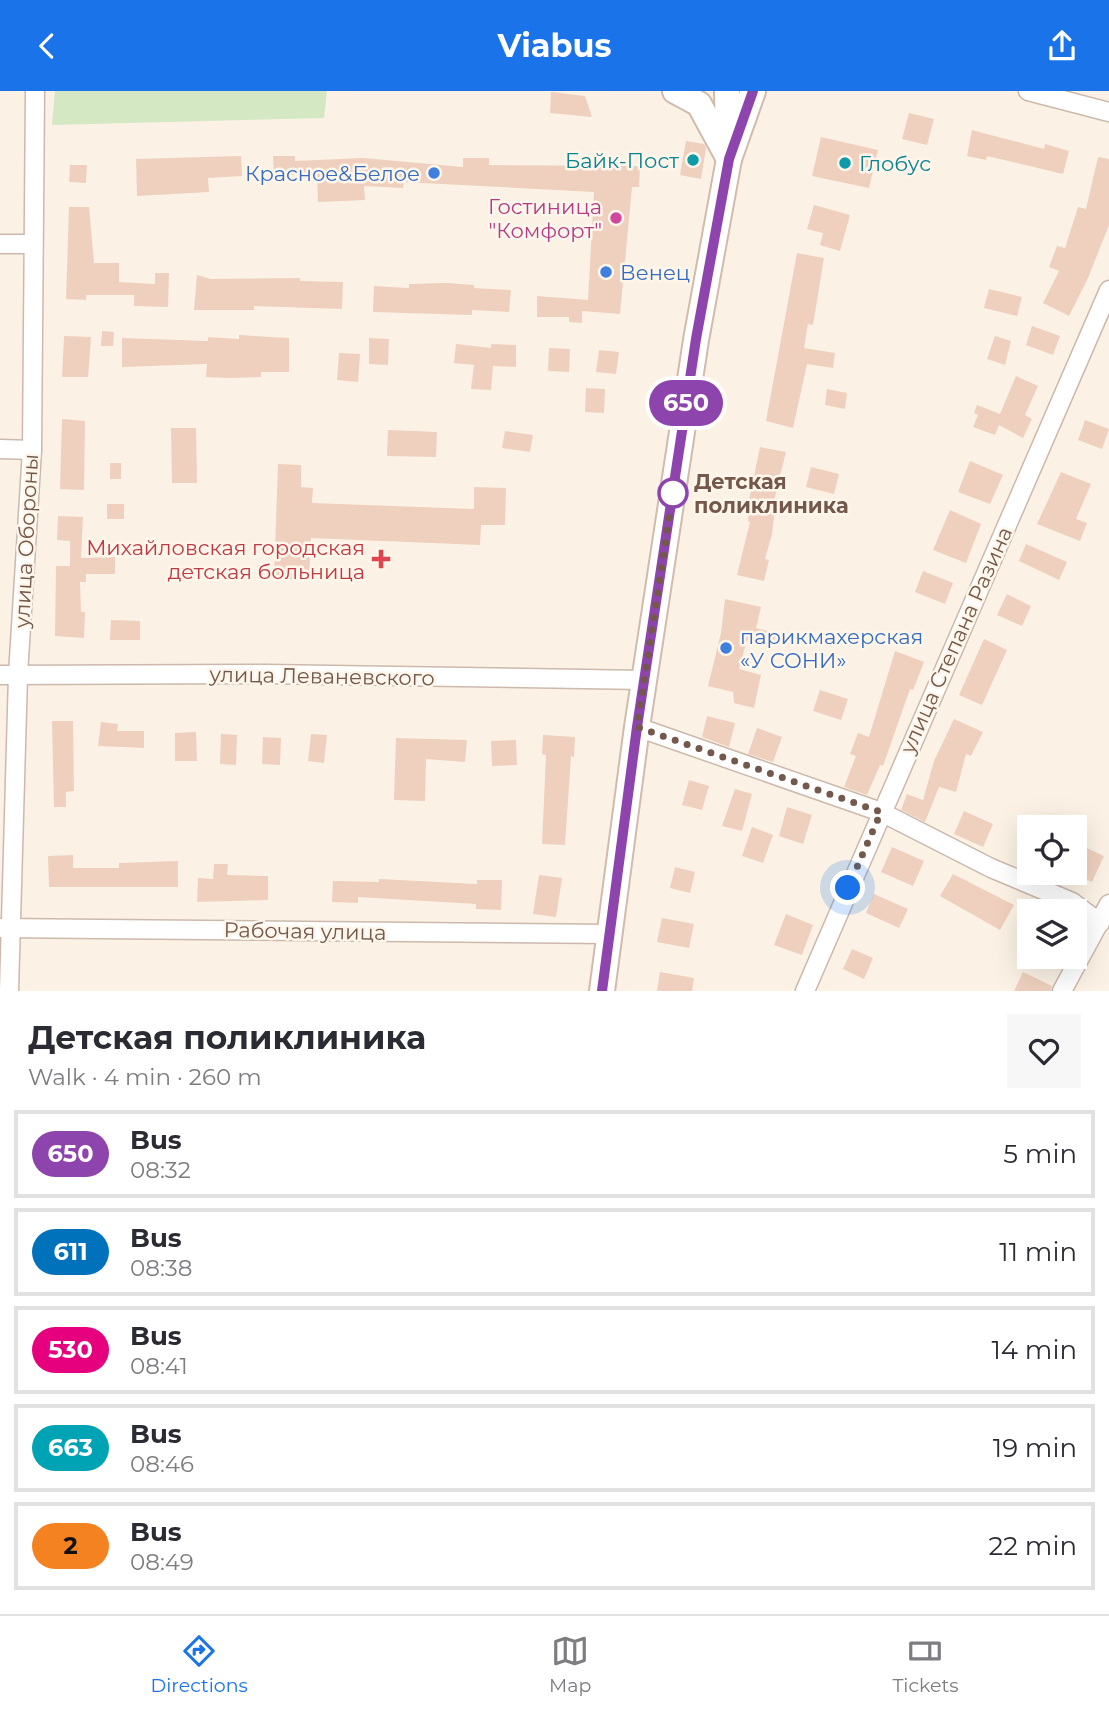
<!DOCTYPE html>
<html lang="en">
<head>
<meta charset="utf-8">
<style>
	:root { --surface:#fff; --page:#f7f7f7; --text:#2b2b33; --muted:#7c7c81; --line:#e1e1e2; --accent:#1a73e8 }
	body { margin:0; font-family:Montserrat,sans-serif; background:var(--page); color:var(--text); height:100vh; display:flex; flex-direction:column; font-size:26px; white-space:nowrap }
	* { box-sizing:border-box; margin:0 }
	p { font-size:23px; color:var(--muted) }
	.icon { flex:none; width:38px; height:38px; fill:none; stroke:currentColor; stroke-width:2; stroke-linecap:round; stroke-linejoin:round }
	.map { position:relative; height:900px; overflow:hidden }
	.panel { display:flex; flex-direction:column; background:var(--surface); flex:1 }
	.panel>* { flex:none }
	.badge { padding:0 14px; border-radius:23px; font-size:24px; line-height:46px }
	.tools { position:absolute; left:1017px; top:724px; display:grid; gap:14px }
	.tools a { display:grid; place-items:center; width:70px; height:70px; border-radius:0px; background:var(--surface); box-shadow:0 7px 28px #0002; font-size:35px }
	.you { position:absolute; width:35px; height:35px; margin:-18px; border:5px solid #fff; border-radius:50%; background:#1a73e8; box-shadow:0 0 0 10px #1a73e833 }
	.map>.badge { position:absolute; translate:-50% -50%; box-shadow:0 0 0 4px #fff }
	.round { display:grid; place-items:center; flex:none; width:74px; height:74px; border-radius:0px; background:var(--page) }
	.overview { display:flex; align-items:center; justify-content:space-between; height:119px; padding:0 28px }
	h1 { font-size:33px; font-weight:700; line-height:52px }
	ul { padding:0; list-style:none }
	li { display:flex; align-items:center; gap:21px; height:88px; margin:0 14px 10px; padding:0 14px; border:4px solid var(--line); border-radius:0px }
	li div { flex:1 }
	li b { display:block; font-size:26px }
	li em { font-style:normal }
	li .badge { min-width:77px; font-weight:700; text-align:center }
	header { display:flex; justify-content:space-between; align-items:center; height:91px; padding:0 28px; background:var(--accent); color:#fff; font-size:32px; font-weight:700 }
	.dock { display:flex; justify-content:space-around; align-items:center; height:98px; border-top:2px solid var(--line); background:var(--surface); font-size:19px; color:var(--muted) }
	.dock a { display:grid; justify-items:center; gap:4px }
	.dock .on { color:var(--accent) }
	.map>svg:first-child { display:block }
	.green { fill:#d4e8c4 }
	.building { fill:#efd0be }
	.lines { fill:none; stroke-linecap:round; stroke-linejoin:round }
	.street-casing { stroke:#ccb9ac; stroke-width:21 }
	.secondary-casing { stroke:#d1bbac; stroke-width:28 }
	.street { stroke:#fff; stroke-width:18 }
	.secondary { stroke:#fff; stroke-width:24 }
	.line-casing { stroke:#fff; stroke-width:16 }
	.line { stroke:#8e44ad; stroke-width:10 }
	.walk { stroke:#73584b; stroke-width:7; stroke-dasharray:0 12.6 }
	.culture-dot { fill:#0f9aa8; stroke:#fef6eb; stroke-width:2.5 }
	.shop-dot { fill:#3f7fe0; stroke:#fef6eb; stroke-width:2.5 }
	.hotel-dot { fill:#d1479c; stroke:#fef6eb; stroke-width:2.5 }
	.stop-dot { fill:#fff; stroke:#8e44ad; stroke-width:3.5 }
	.health-dot { fill:#e0444e; stroke:#fef6eb; stroke-width:2.5 }
	.labels { text-anchor:middle; dominant-baseline:central; stroke-width:5; stroke-linejoin:round; paint-order:stroke }
	.culture-label { font-size:21px; fill:#0d838f; stroke:#fef6eb; text-anchor:end }
	.shop-label { font-size:21px; fill:#366cbe; stroke:#fef6eb; text-anchor:start }
	.hotel-label { font-size:21px; fill:#b23c85; stroke:#fef6eb; text-anchor:end }
	.stop-label { font-size:21px; font-weight:bold; fill:#73584b; stroke:#fef6eb; text-anchor:start }
	.street-label { font-size:21px; fill:#73584b; stroke:#fef6eb }
	.health-label { font-size:21px; fill:#be3a42; stroke:#fef6eb; text-anchor:end }
</style>
</head>
<body>
<header><svg class="icon" aria-label="back" viewBox="0 0 24 24"><path d="M15 5l-7 7 7 7"/></svg>Viabus<svg class="icon" aria-label="share" viewBox="0 0 24 24"><path d="M12 15V3M7 8l5-5 5 5M5 13v7h14v-7"/></svg></header>
<div class="map">
<svg width="1109" height="900" viewBox="0 0 1109 900">
	<rect width="100%" height="100%" fill="#fbf2e5"/>
	<polygon class="green" points="55,0 327,0 324,27 52,34"/>
	<g class="building">
		<polygon points="551,1 585,5 592,26 550,22"/>
		<polygon points="909,22 934,28 927,54 902,48"/>
		<polygon points="972,39 1044,58 1045,53 1069,60 1063,83 987,65 986,69 967,65"/>
		<polygon points="821,46 878,59 869,97 812,85"/>
		<polygon points="686,50 704,53 706,57 701,88 680,84"/>
		<polygon points="241,65 242,85 208,87 209,101 137,105 136,68"/>
		<polygon points="273,65 295,65 295,70 363,67 463,76 463,67 489,67 489,74 640,75 639,96 632,96 620,223 582,220 582,232 569,231 569,226 537,226 537,205 588,209 594,101 404,91 403,97 364,95 365,109 318,111 317,83 274,84"/>
		<polygon points="1098,66 1109,68 1109,134 1088,187 1069,225 1043,212 1059,180 1049,176 1057,155 1065,157 1078,116 1086,118"/>
		<polygon points="70,74 87,74 86,92 69,91"/>
		<polygon points="814,114 850,124 840,160 820,154 823,142 807,138"/>
		<polygon points="69,116 89,116 94,172 119,172 119,191 155,193 155,182 169,182 168,216 134,215 134,204 86,204 86,209 66,208"/>
		<polygon points="797,162 824,167 813,234 808,233 804,257 835,262 833,277 807,273 793,337 766,330"/>
		<polygon points="197,184 211,188 300,187 300,190 343,191 342,218 254,215 254,219 194,219"/>
		<polygon points="448,192 474,194 474,197 511,199 509,221 472,219 472,224 373,221 374,195 409,197 409,193"/>
		<polygon points="989,198 1022,206 1017,225 984,217"/>
		<polygon points="1032,235 1060,245 1053,264 1026,254"/>
		<polygon points="102,240 114,241 113,255 101,255"/>
		<polygon points="239,244 289,247 289,281 261,281 261,286 230,287 206,286 207,273 122,276 122,247 208,250 208,246 239,248"/>
		<polygon points="64,245 91,246 88,286 62,286"/>
		<polygon points="995,245 1011,250 1005,274 987,268"/>
		<polygon points="369,247 389,248 388,274 369,273"/>
		<polygon points="456,253 491,257 491,253 516,254 516,276 493,275 491,299 471,298 474,274 454,272"/>
		<polygon points="549,257 570,258 569,281 548,280"/>
		<polygon points="599,259 619,261 616,283 596,281"/>
		<polygon points="339,262 360,263 358,291 337,289"/>
		<polygon points="1016,285 1038,295 1025,324 1032,328 1023,347 999,334 995,344 973,336 978,324 974,322 977,314 1000,323"/>
		<polygon points="586,297 605,298 604,322 585,321"/>
		<polygon points="827,298 847,302 845,318 825,314"/>
		<polygon points="62,328 85,330 84,399 60,398"/>
		<polygon points="1085,329 1109,338 1102,358 1078,349"/>
		<polygon points="171,337 196,337 197,392 172,392"/>
		<polygon points="388,339 437,341 436,366 387,365"/>
		<polygon points="505,340 533,344 530,361 502,357"/>
		<polygon points="760,356 786,361 772,418 775,418 772,443 765,468 769,469 764,490 737,484 750,431 748,430 749,409"/>
		<polygon points="970,370 1003,384 990,413 958,401"/>
		<rect x="110" y="372" width="11" height="16"/>
		<polygon points="278,373 301,374 301,396 313,397 312,412 474,418 474,396 506,397 505,434 481,434 480,454 311,447 309,489 274,488"/>
		<polygon points="811,376 839,383 834,403 806,396"/>
		<polygon points="1061,381 1091,393 1076,428 1087,432 1080,450 1037,433"/>
		<rect x="107" y="413" width="17" height="15"/>
		<polygon points="950,419 981,433 966,472 933,459"/>
		<polygon points="58,425 83,426 81,467 115,466 115,483 86,483 86,491 80,491 81,521 85,521 84,547 55,545 56,475 70,475 70,450 57,449"/>
		<polygon points="1026,453 1067,471 1059,489 1019,470"/>
		<polygon points="923,480 953,492 945,513 915,501"/>
		<polygon points="1007,503 1031,515 1022,535 997,524"/>
		<polygon points="725,508 761,516 756,537 776,542 773,555 747,549 739,578 761,584 754,617 734,612 733,601 708,595 721,542"/>
		<polygon points="111,529 140,530 140,549 110,549"/>
		<polygon points="984,548 1007,559 982,614 959,604"/>
		<polygon points="895,560 924,571 913,599 910,598 883,675 880,674 867,704 844,696 856,665 850,663 858,642 869,646"/>
		<polygon points="820,599 848,608 841,629 813,620"/>
		<polygon points="707,625 735,632 729,656 702,646"/>
		<polygon points="954,628 983,641 971,665 966,663 956,701 939,696 925,731 901,719 907,703 923,709 934,670"/>
		<polygon points="52,630 73,630 74,700 66,701 66,716 54,716"/>
		<polygon points="101,631 118,633 117,640 144,640 144,657 98,655"/>
		<polygon points="757,637 782,646 773,671 748,663"/>
		<polygon points="196,641 197,670 175,670 175,642"/>
		<polygon points="221,643 237,644 236,674 220,673"/>
		<polygon points="311,643 327,644 324,672 308,670"/>
		<polygon points="543,644 575,646 574,666 571,665 565,754 542,753 546,664 542,663"/>
		<polygon points="263,646 281,647 280,674 262,673"/>
		<polygon points="396,647 467,649 465,671 426,668 425,710 394,709"/>
		<polygon points="516,649 517,674 492,675 491,650"/>
		<polygon points="689,689 709,695 702,719 682,714"/>
		<polygon points="735,698 752,703 742,740 722,735"/>
		<polygon points="787,716 812,724 803,753 779,745"/>
		<polygon points="964,720 993,733 983,756 954,743"/>
		<polygon points="752,736 773,744 763,772 742,765"/>
		<polygon points="1082,755 1104,765 1092,791 1074,783 1074,772"/>
		<polygon points="892,756 924,770 913,795 881,781"/>
		<polygon points="73,764 73,777 119,777 119,772 178,770 178,796 49,796 48,765"/>
		<polygon points="214,773 228,773 227,784 268,785 268,809 197,811 198,787 213,788"/>
		<polygon points="675,776 695,781 690,802 670,797"/>
		<polygon points="953,783 1014,814 1000,839 940,805"/>
		<polygon points="539,784 562,787 556,826 533,823"/>
		<polygon points="379,788 477,793 477,789 502,789 501,819 476,818 476,813 358,806 358,812 332,811 333,790 379,791"/>
		<polygon points="874,803 908,818 899,837 866,822"/>
		<polygon points="786,823 813,834 802,864 774,854"/>
		<polygon points="662,827 694,833 689,857 657,851"/>
		<polygon points="852,858 873,867 864,888 843,878"/>
		<polygon points="660,881 694,887 692,900 657,900"/>
		<polygon points="1023,881 1052,895 1051,900 1014,900"/>
	</g>
	<g class="lines">
		<g class="street-casing">
			<g id="street">
				<polyline points="1028,0 1109,21"/>
				<polyline points="0,153 33,153"/>
				<polyline points="0,358 32,359"/>
				<polyline points="0,584 266,583 644,589"/>
				<polyline points="637,636 881,721 991,777 1072,811 1100,832"/>
				<polyline points="0,837 610,843"/>
				<polyline points="9,900 18,584 32,359 35,0"/>
				<polyline points="805,900 1109,199"/>
				<polyline points="1062,900 1109,813"/>
			</g>
		</g>
		<g class="secondary-casing">
			<g id="secondary">
				<polyline points="675,0 699,13 729,68"/>
				<polyline points="727,0 728,53"/>
				<polyline points="602,900 637,636 696,249 729,68 753,0"/>
			</g>
		</g>
		<use href="#street" class="street"/>
		<use href="#secondary" class="secondary"/>
	</g>
	<g class="lines">
		<g class="line-casing">
			<polyline id="line" points="602,900 637,636 696,248 729,68 753,0"/>
		</g>
		<use href="#line" class="line"/>
		<polyline class="walk" points="673,402 637,636 881,721 848,797"/>
	</g>
	<g class="culture-dot">
		<circle cx="693" cy="69" r="7"/>
		<circle cx="845" cy="72" r="7"/>
	</g>
	<g class="shop-dot">
		<circle cx="434" cy="82" r="7"/>
		<circle cx="606" cy="181" r="7"/>
		<circle cx="726" cy="557" r="7"/>
	</g>
	<circle class="hotel-dot" cx="616" cy="127" r="7"/>
	<circle class="stop-dot" cx="673" cy="402" r="14"/>
	<path class="health-dot" d="M377.5 457.5h7v7h7v7h-7v7h-7v-7h-7v-7h7z"/>
	<g class="labels">
		<g class="culture-label">
			<text x="679" y="69">Байк-Пост</text>
			<text x="859" y="72" text-anchor="start">Глобус</text>
		</g>
		<g class="shop-label">
			<text x="420" y="82" text-anchor="end">Красное&amp;Белое</text>
			<text x="620" y="181">Венец</text>
			<text x="740" y="545">парикмахерская<tspan x="740" dy="24">«У СОНИ»</tspan></text>
		</g>
		<g class="hotel-label">
			<text x="602" y="115">Гостиница<tspan x="602" dy="24">"Комфорт"</tspan></text>
		</g>
		<g class="stop-label">
			<text x="694" y="390">Детская<tspan x="694" dy="24">поликлиника</tspan></text>
		</g>
		<g class="street-label">
			<text transform="translate(26 450) rotate(-87)">улица Обороны</text>
			<text transform="translate(956 549) rotate(-66)">улица Степана Разина</text>
			<text transform="translate(322 585) rotate(1)">улица Леваневского</text>
			<text transform="translate(305 840) rotate(1)">Рабочая улица</text>
		</g>
		<g class="health-label">
			<text x="365" y="456">Михайловская городская<tspan x="365" dy="24">детская больница</tspan></text>
		</g>
	</g>
</svg>
<div class="tools">
<a><svg class="icon" aria-label="locate" viewBox="0 0 24 24"><circle cx="12" cy="12" r="6"/><path d="M12 2v4M12 18v4M2 12h4M18 12h4"/></svg></a>
<a><svg class="icon" aria-label="layers" viewBox="0 0 24 24"><path d="M12 4l9 5-9 5-9-5zM3 14l9 5 9-5"/></svg></a>
</div>
<div class="you" style="left:848px;top:797px"></div>
<b class="badge" style="left:686px;top:312px;background:#8e44ad;color:#fff">650</b>
</div>
<section class="panel">
<div class="overview"><div><h1>Детская поликлиника</h1><p>Walk · 4 min · 260 m</p></div><a class="round"><svg class="icon" aria-label="heart" viewBox="0 0 24 24"><path d="M12 20l-8-8c-3-5 5-10 8-4 3-6 11-1 8 4z"/></svg></a></div>
<ul>
<li><span class="badge" style="background:#8e44ad;color:#fff">650</span><div><b>Bus</b><p>08:32</p></div><em>5 min</em></li>
<li><span class="badge" style="background:#0072bc;color:#fff">611</span><div><b>Bus</b><p>08:38</p></div><em>11 min</em></li>
<li><span class="badge" style="background:#e6007e;color:#fff">530</span><div><b>Bus</b><p>08:41</p></div><em>14 min</em></li>
<li><span class="badge" style="background:#00a3b4;color:#fff">663</span><div><b>Bus</b><p>08:46</p></div><em>19 min</em></li>
<li><span class="badge" style="background:#f58220;color:#111">2</span><div><b>Bus</b><p>08:49</p></div><em>22 min</em></li>
</ul>
</section>
<nav class="dock">
<a class="on"><svg class="icon" aria-label="directions" viewBox="0 0 24 24"><path d="M12 3l9 9-9 9-9-9zM9 14v-3h6M13 9l2 2-2 2"/></svg>Directions</a>
<a><svg class="icon" aria-label="map" viewBox="0 0 24 24"><path d="M3 6l6-2 6 2 6-2v14l-6 2-6-2-6 2zM9 4v14M15 6v14"/></svg>Map</a>
<a><svg class="icon" aria-label="tickets" viewBox="0 0 24 24"><path d="M3 7h18v10H3zM15 7v10"/></svg>Tickets</a>
</nav>
</body>
</html>
